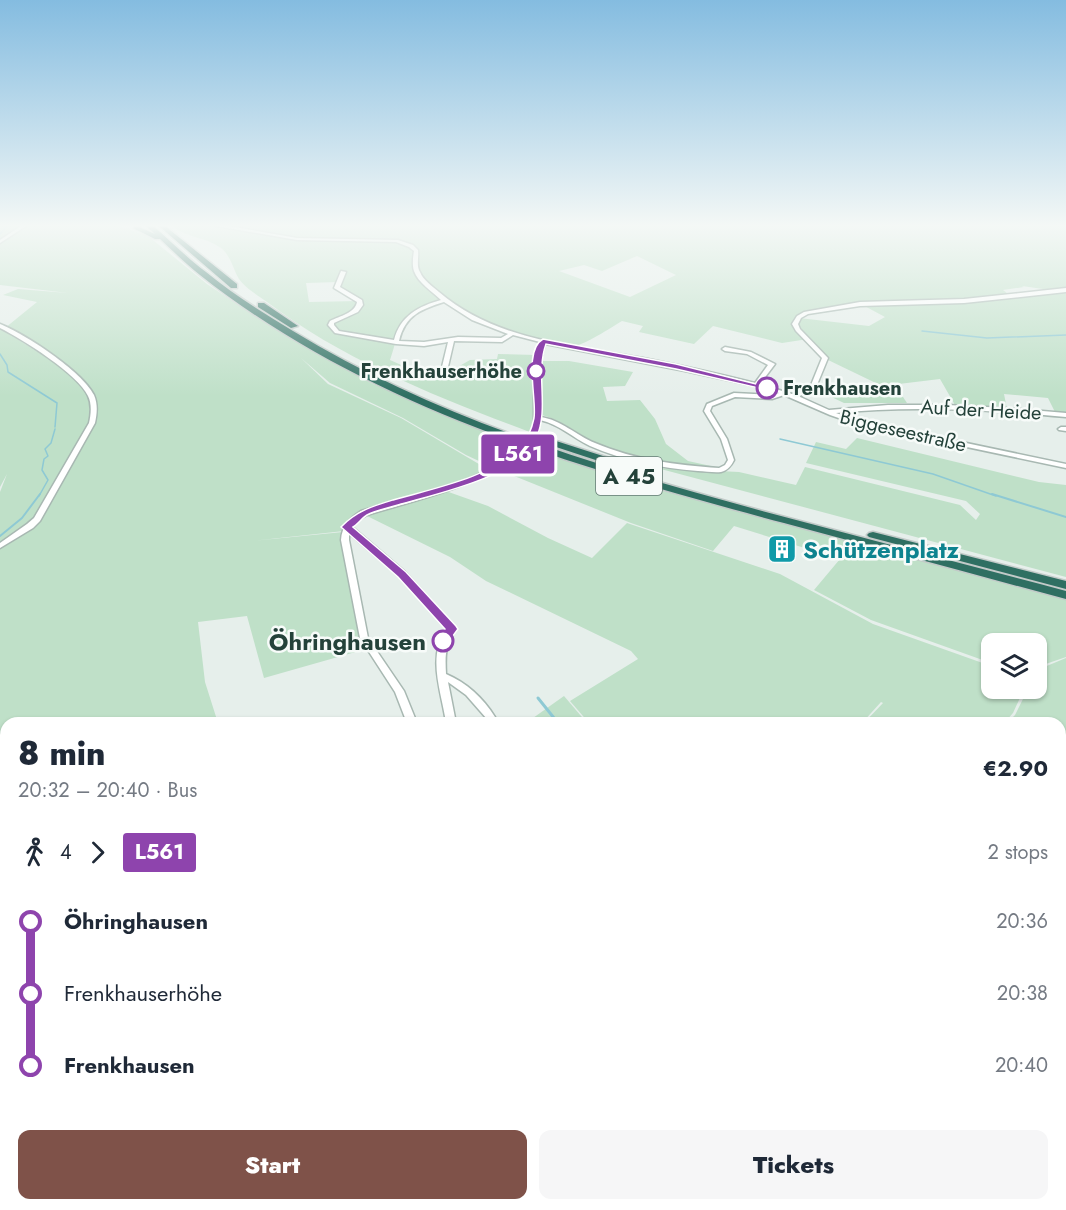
<!DOCTYPE html>
<html lang="en">
<head>
<meta charset="utf-8">
<style>
	:root { --surface:#fff; --page:#f6f6f7; --text:#1f2937; --muted:#747a83; --accent:#7f5249 }
	body { margin:0; font-family:Jost,sans-serif; background:var(--page); color:var(--text); height:100vh; display:flex; flex-direction:column; font-size:22px; white-space:nowrap }
	* { box-sizing:border-box; margin:0 }
	p { font-size:20px; color:var(--muted) }
	.icon { flex:none; width:33px; height:33px; fill:none; stroke:currentColor; stroke-width:2; stroke-linecap:round; stroke-linejoin:round }
	.map { position:relative; flex:1; overflow:hidden }
	.side { position:absolute; left:0px; top:717px; width:1066px; height:494px; display:flex; flex-direction:column; background:var(--surface); border-radius:18px 18px 0 0; box-shadow:0 2px 4px #0004 }
	.side>* { flex:none }
	.badge { padding:0 12px; border-radius:4px; font-size:21px; line-height:39px }
	.controls { position:absolute; left:981px; top:633px; display:grid; gap:12px }
	.controls a { display:grid; place-items:center; width:66px; height:66px; border-radius:12px; background:var(--surface); box-shadow:0 2px 4px #0004; font-size:30px }
	.map>.badge { position:absolute; translate:-50% -50%; box-shadow:0 0 0 3px #fff }
	.legs { display:flex; align-items:center; gap:9px; height:66px; padding:0 18px; font-size:20px }
	.legs p { margin-inline-start:auto }
	.head { display:flex; align-items:center; justify-content:space-between; height:102px; padding:0 18px }
	h1 { font-size:33px; font-weight:800; line-height:45px }
	.primary-button { display:flex; gap:12px; margin-top:auto; padding:12px 18px }
	.primary-button a { flex:1; height:69px; border-radius:12px; background:var(--accent); color:#fff; font-size:24px; font-weight:800; line-height:69px; text-align:center }
	.primary-button a+a { background:var(--page); color:var(--text) }
	ul { padding:0 18px; list-style:none }
	li { display:flex; align-items:center; gap:21px; height:72px; font-size:22px }
	li i { display:grid; place-items:center; width:9px; height:100%; margin:0 8px; background:currentColor }
	li i::after { content:''; width:15px; height:15px; margin:-8px; border:4px solid; border-radius:50%; background:var(--surface) }
	li p { margin-inline-start:auto }
	li:first-child i { background:linear-gradient(#0000 50%,currentColor 0) }
	li:last-child i { background:linear-gradient(currentColor 50%,#0000 0) }
	.map>svg:first-child { display:block }
	.green { fill:#bfe0c8; fill-rule:evenodd }
	.lines { fill:none; stroke-linecap:round; stroke-linejoin:round }
	.stream-far3 { stroke:#8ec9d4; stroke-width:1.5 }
	.stream-far2 { stroke:#8ec9d4; stroke-width:2 }
	.stream-far1 { stroke:#8ec9d4; stroke-width:3 }
	.stream { stroke:#8ec9d4; stroke-width:4 }
	.minor-casing { stroke:#a8b8b2; stroke-width:3 }
	.highway-casing { stroke:#c2cac8; stroke-width:3 }
	.minor { fill:#fff; fill-rule:evenodd }
	.highway { fill:#2f6f62; fill-rule:evenodd }
	.minor-bridge-casing { stroke:#a8b8b2; stroke-width:9; stroke-linecap:butt }
	.minor-bridge { stroke:#fff; stroke-width:7 }
	.line-1 { fill:#8e44ad; stroke:#fff; stroke-width:1.5 }
	.stop-1-dot { fill:#fff; stroke:#8e44ad; stroke-width:3 }
	.labels { text-anchor:middle; dominant-baseline:central; stroke-width:5; stroke-linejoin:round; paint-order:stroke }
	.far-stop-label { font-size:20px; font-weight:bold; fill:#24423a; stroke:#f7fbf9; text-anchor:end }
	.far-street-label { font-size:20px; fill:#24423a; stroke:#f7fbf9 }
	.shield { fill:#f7fbf9; stroke:#637a73; stroke-width:1.5 }
	.shield-label { font-size:22px; font-weight:bold; fill:#24423a }
	.culture-label { font-size:24px; font-weight:bold; fill:#0d838f; stroke:#f7fbf9; text-anchor:start }
	.stop-label { font-size:24px; font-weight:bold; fill:#24423a; stroke:#f7fbf9; text-anchor:end }
</style>
</head>
<body>
<div class="map">
<svg width="1066" height="1210" viewBox="0 0 1066 1210">
	<rect width="100%" height="100%" fill="#e6efeb"/>
	<g class="green">
		<polygon points="0,226 119,226 148,236 207,284 275,329 316,353 373,384 524,444 517,453 494,468 466,455 403,418 330,383 301,358 328,384 401,418 489,470 441,489 363,512 344,531 251,541 343,532 362,639 366,649 264,678 247,616 198,622 205,682 218,723 6,723 6,1204 518,1204 521,1210 0,1210 0,492 7,474 0,487 0,328 55,363 5,328 37,302 3,295 18,289 68,293 0,285"/>
		<path d="M 172,226 L 1066,226 L 1066,287 L 1050,290 L 1022,286 L 1024,287 L 1003,290 L 1011,296 L 1066,291 L 1066,415 L 1056,414 L 1048,398 L 1004,394 L 1007,409 L 955,405 L 940,379 L 882,386 L 826,359 L 808,339 L 782,343 L 713,326 L 694,344 L 639,332 L 643,326 L 622,321 C 612,327 583,346 573,346 C 535,346 430,309 417,270 C 416,264 417,257 417,251 L 410,245 L 415,252 L 416,271 L 440,300 C 433,304 425,304 418,308 C 398,320 397,341 390,360 L 435,380 L 470,360 L 497,359 L 498,354 L 536,355 L 537,417 L 532,433 C 440,398 346,362 267,302 C 259,296 245,288 239,279 C 233,269 231,256 221,248 C 206,237 187,238 172,226 ZM 637,256 L 676,275 L 630,297 L 559,271 L 584,265 L 602,271 ZM 338,282 L 339,290 L 359,301 L 309,302 L 306,283 ZM 859,303 L 885,317 L 869,326 L 799,318 L 796,324 L 806,338 L 794,324 L 798,317 L 805,312 Z"/>
		<path d="M 541,361 L 569,361 L 633,372 L 625,386 L 603,387 L 607,401 L 640,400 L 655,419 L 666,444 L 688,461 L 720,468 C 677,465 642,462 601,445 C 581,437 563,420 542,415 Z"/>
		<polygon points="899,391 907,403 844,403 821,392"/>
		<polygon points="857,438 1039,482 1066,485 1066,577 657,468 739,472 796,485 805,467 960,505 976,520 980,514 966,501 806,463 816,442 846,449"/>
		<polygon points="530,447 630,482 1066,599 1066,657 1037,667 1036,644 992,644 991,663 871,620 814,590 840,559 734,526 713,551 631,523 499,470"/>
		<polygon points="443,490 488,506 548,538 592,558 627,523 780,574 873,624 991,666 992,688 1024,689 1013,713 1004,723 864,723 883,703 881,702 862,723 589,723 570,701 638,659 631,651 486,581 450,557 363,514"/>
		<polygon points="1066,658 1066,1210 759,1210 755,1205 1060,1204 1060,723 1007,723 1015,715 1028,689 1036,688 1037,670"/>
		<polygon points="564,696 587,723 526,723"/>
	</g>
	<g class="lines">
		<g class="stream-far3">
			<polyline points="0,234 7,226"/>
			<polyline points="922,331 987,338 1066,335"/>
			<polyline points="0,354 7,365 8,372 57,403 55,427"/>
			<polyline points="780,439 933,474 996,496"/>
			<polyline points="39,496 48,480 42,470 44,459 48,456 45,449 51,443 55,429"/>
		</g>
		<g class="stream-far2">
			<polyline points="992,494 1066,517"/>
			<polyline points="0,536 22,518 40,494"/>
		</g>
		<polyline class="stream-far1" points="538,698 558,723"/>
		<polyline class="stream" points="1060,1126 1066,1126"/>
		<g class="minor-casing">
			<g id="minor">
				<polygon points="21,226 26,226 0,243 0,240"/>
				<path d="M 216,226 L 228,226 L 297,238 L 398,240 L 413,245 L 418,250 C 419,257 416,266 420,272 C 423,280 432,286 439,292 C 496,341 576,346 648,359 C 684,366 719,374 755,383 L 768,365 L 747,354 L 725,351 L 722,349 L 725,347 L 751,352 L 775,364 L 760,384 L 792,394 L 809,390 L 822,358 L 796,331 L 792,324 L 797,316 L 804,312 L 860,302 L 964,299 L 1066,288 L 1066,292 L 964,303 L 860,306 L 808,314 L 801,318 L 798,324 L 800,329 L 828,358 L 814,392 L 798,396 L 829,410 L 888,405 L 947,405 L 1006,408 L 1066,413 L 1066,417 C 989,410 913,405 836,413 L 857,420 L 1066,464 L 1066,468 L 853,423 L 830,415 L 784,395 L 772,399 L 735,397 L 712,406 L 710,411 L 727,439 L 734,460 C 731,466 728,470 721,472 C 714,473 705,471 698,471 C 661,468 624,461 590,446 C 573,438 559,424 540,420 L 538,430 L 534,430 L 534,362 L 540,342 L 513,335 L 502,342 L 454,341 L 447,371 L 444,373 L 441,371 L 448,342 L 424,346 L 396,344 L 335,333 L 328,325 L 330,321 C 340,316 355,313 357,302 L 334,288 L 341,271 L 346,272 L 340,287 L 362,300 L 363,305 L 358,312 L 334,323 L 334,325 L 339,331 L 394,340 C 400,316 419,306 441,300 C 433,292 418,283 414,271 C 412,265 413,257 414,251 L 409,247 L 396,242 L 297,240 ZM 444,302 L 472,320 L 508,334 L 501,338 L 458,337 L 424,342 L 399,341 C 405,315 422,309 444,302 ZM 545,344 L 685,371 L 764,388 L 779,393 L 772,395 L 734,393 L 707,404 L 704,411 L 721,439 L 728,460 L 725,465 L 719,468 C 676,465 635,460 595,443 C 576,435 561,420 541,417 L 540,362 Z"/>
				<path d="M 0,324 C 25,334 82,371 94,395 C 98,404 97,414 95,423 L 40,521 L 33,528 L 0,548 L 0,543 L 27,524 L 34,518 L 89,423 C 91,414 92,404 88,396 C 78,374 22,339 0,328 Z"/>
				<polygon points="1061,427 1066,427 1066,431 1059,430 1058,429"/>
				<path d="M 521,450 L 523,451 L 523,453 C 474,488 423,498 367,515 L 355,522 L 352,527 L 405,572 L 455,627 L 456,629 C 445,645 445,655 446,674 C 467,683 483,698 495,717 L 493,719 L 487,719 L 466,695 L 448,682 L 456,723 L 446,723 C 442,693 426,656 447,629 L 399,576 L 349,533 L 349,540 L 368,638 L 404,691 L 417,723 L 407,723 L 395,692 L 360,638 L 341,540 C 342,526 349,519 361,511 L 464,481 L 483,472 Z"/>
				<polygon points="283,1204 300,1204 297,1210 280,1210"/>
			</g>
		</g>
		<g class="highway-casing">
			<g id="highway">
				<path d="M 137,226 L 155,234 L 146,226 L 153,226 C 171,241 187,258 206,272 C 233,294 263,313 293,331 C 442,422 613,471 781,516 C 876,541 971,566 1066,591 L 1066,599 C 972,574 878,548 784,523 C 581,469 368,408 200,275 C 186,264 173,251 160,239 L 155,239 L 133,228 Z"/>
				<polygon points="159,226 165,226 237,284 237,288 231,288"/>
				<polygon points="258,303 264,303 298,326 291,328 258,307"/>
				<polygon points="553,440 631,465 632,467 627,470 623,469 550,445 548,443"/>
				<polygon points="873,532 1066,581 1066,589 869,537 867,535 869,533"/>
			</g>
		</g>
		<use href="#minor" class="minor"/>
		<use href="#highway" class="highway"/>
		<g class="minor-bridge-casing">
			<polyline id="minor-bridge" points="521,452 536,429"/>
		</g>
		<use href="#minor-bridge" class="minor-bridge"/>
	</g>
	<linearGradient id="sky" x2="0" y2="1"><stop stop-color="#84bce0"/><stop offset="0.57" stop-color="#f4f8f6"/><stop offset="1" stop-color="#f4f8f6" stop-opacity="0"/></linearGradient>
	<rect width="1066" height="396" fill="url(#sky)"/>
	<path class="line-1" d="M 543,339 L 676,364 L 772,388 L 767,390 L 676,369 L 546,344 C 535,375 550,408 536,439 C 519,477 435,494 398,505 C 388,508 376,510 367,515 C 362,518 358,524 353,527 L 406,572 L 456,626 L 458,629 L 447,644 L 439,644 L 437,641 L 445,629 L 398,577 L 341,527 C 356,511 373,506 393,500 C 431,489 493,477 520,447 C 527,440 532,428 534,418 C 537,399 523,350 543,339 Z"/>
	<defs>
		<g id="building-square" transform="scale(1.5)"><rect x="-9" y="-9" width="18" height="18" rx="4" fill="#0f9aa8" stroke="#f7fbf9"/><path d="M-4-6H4V6H1V3H-1V6H-4ZM-2.5-4.3h1.7v1.8h-1.7ZM.8-4.3h1.7v1.8H.8ZM-2.5-1h1.7V.8h-1.7ZM.8-1h1.7V.8H.8Z" fill="#fff"/></g>
	</defs>
	<g fill-rule="evenodd">
		<use href="#building-square" x="782" y="549"/>
	</g>
	<g class="stop-1-dot">
		<circle cx="536" cy="371" r="8"/>
		<circle cx="767" cy="388" r="10"/>
		<circle cx="443" cy="641" r="10"/>
	</g>
	<g class="labels">
		<g class="far-stop-label">
			<text x="522" y="371">Frenkhauserhöhe</text>
			<text x="783" y="388" text-anchor="start">Frenkhausen</text>
		</g>
		<g class="far-street-label">
			<text transform="translate(981 410) rotate(3)">Auf der Heide</text>
			<text transform="translate(903 431) rotate(13)">Biggeseestraße</text>
		</g>
		<rect class="shield" x="596" y="457" width="66" height="38" rx="4.5"/>
		<g class="shield-label">
			<text x="629" y="476">A 45</text>
		</g>
		<g class="culture-label">
			<text x="803" y="549">Schützenplatz</text>
		</g>
		<g class="stop-label">
			<text x="426" y="641">Öhringhausen</text>
		</g>
	</g>
</svg>
<div class="controls">
<a><svg class="icon" aria-label="layers" viewBox="0 0 24 24"><path d="M12 4l9 5-9 5-9-5zM3 14l9 5 9-5"/></svg></a>
</div>
<b class="badge" style="left:518px;top:454px;background:#8e44ad;color:#fff">L561</b>
<section class="side">
<div class="head"><div><h1>8 min</h1><p>20:32 – 20:40 · Bus</p></div><b>€2.90</b></div>
<div class="legs"><svg class="icon" aria-label="walk" viewBox="0 0 24 24"><circle cx="13" cy="4" r="2"/><path d="M13 8l-2 6 4 7M11 14l-3 7M7 12l3-4h3l4 4"/></svg>4<svg class="icon" aria-label="forward" viewBox="0 0 24 24"><path d="M9 5l7 7-7 7"/></svg><b class="badge" style="background:#8e44ad;color:#fff">L561</b><p>2 stops</p></div>
<ul>
<li><i style="color:#8e44ad"></i><b>Öhringhausen</b><p>20:36</p></li>
<li><i style="color:#8e44ad"></i><span>Frenkhauserhöhe</span><p>20:38</p></li>
<li><i style="color:#8e44ad"></i><b>Frenkhausen</b><p>20:40</p></li>
</ul>
<div class="primary-button"><a>Start</a><a>Tickets</a></div>
</section>
</div>
</body>
</html>
